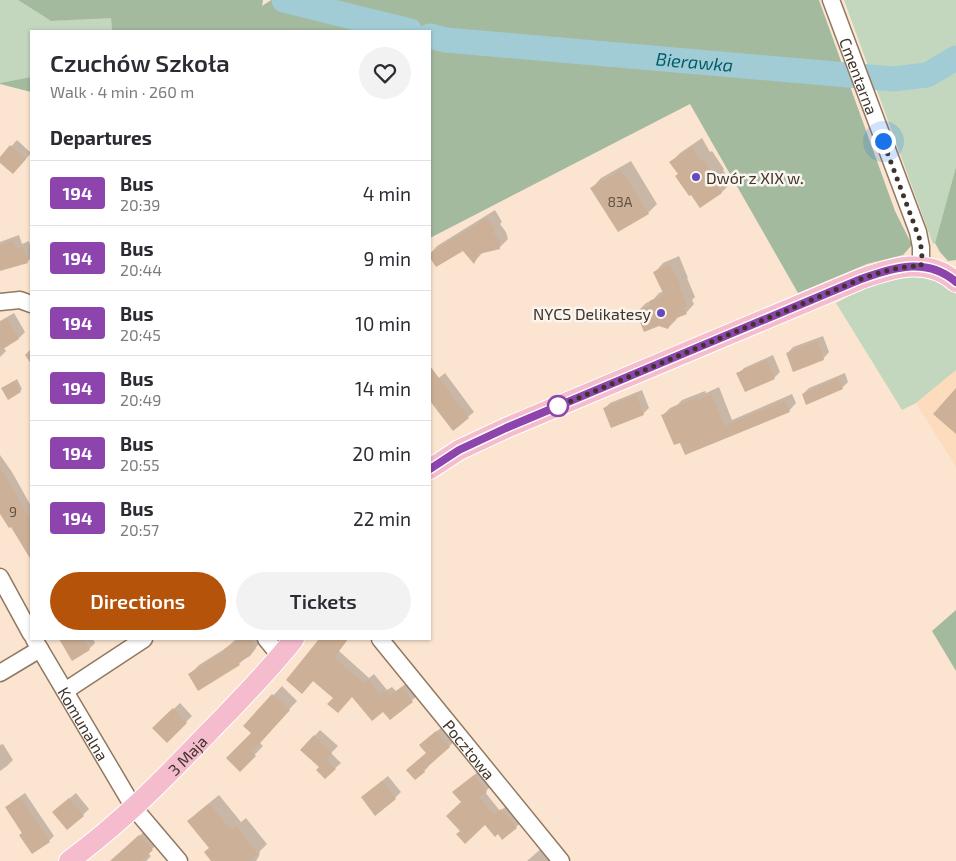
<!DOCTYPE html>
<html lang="en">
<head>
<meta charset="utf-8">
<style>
	:root { --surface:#fff; --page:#f2f2f3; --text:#2b2b33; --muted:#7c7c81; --line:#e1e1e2; --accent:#b45309 }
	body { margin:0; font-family:"Exo 2",sans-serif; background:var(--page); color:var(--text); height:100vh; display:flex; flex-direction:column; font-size:19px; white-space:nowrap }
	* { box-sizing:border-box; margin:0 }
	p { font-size:16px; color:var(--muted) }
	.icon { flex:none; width:28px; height:28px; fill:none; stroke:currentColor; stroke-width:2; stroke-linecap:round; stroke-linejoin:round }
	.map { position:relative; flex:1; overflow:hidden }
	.side { position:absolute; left:30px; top:30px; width:401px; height:610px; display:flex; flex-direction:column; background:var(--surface); border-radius:0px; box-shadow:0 1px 4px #0004 }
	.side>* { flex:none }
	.badge { padding:0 10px; border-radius:4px; font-size:18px; line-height:32px }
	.you { position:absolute; width:25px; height:25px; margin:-12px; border:4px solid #fff; border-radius:50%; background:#1a73e8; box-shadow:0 0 0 8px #1a73e833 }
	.map>.badge { position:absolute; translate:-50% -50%; box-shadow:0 0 0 2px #fff }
	h2 { padding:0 20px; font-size:19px; line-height:45px }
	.round { display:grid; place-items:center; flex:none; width:52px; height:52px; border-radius:26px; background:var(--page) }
	.summary { display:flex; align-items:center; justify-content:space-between; height:85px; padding:0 20px }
	h1 { font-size:24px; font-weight:600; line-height:38px }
	.action { display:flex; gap:10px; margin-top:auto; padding:10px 20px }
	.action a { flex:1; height:58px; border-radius:30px; background:var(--accent); color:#fff; font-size:20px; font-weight:600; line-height:58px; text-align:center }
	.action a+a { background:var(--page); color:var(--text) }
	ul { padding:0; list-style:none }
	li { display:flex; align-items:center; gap:15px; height:65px; padding:0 20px; border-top:1px solid var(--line) }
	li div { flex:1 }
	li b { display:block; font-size:19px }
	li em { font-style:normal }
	li .badge { min-width:55px; font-weight:700; text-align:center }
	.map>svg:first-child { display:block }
	.built { fill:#fddbbd }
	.green { fill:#c2d7be }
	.forest { fill:#a3ba9e }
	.shadow { fill:#0003 }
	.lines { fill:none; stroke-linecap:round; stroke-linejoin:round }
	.river { stroke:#a1ccd6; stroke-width:25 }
	.building { fill:#ccb097 }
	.minor-casing { stroke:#917861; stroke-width:19 }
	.major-casing { stroke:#fff; stroke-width:22 }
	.minor { stroke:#fff; stroke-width:16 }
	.major { stroke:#f4bccd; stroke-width:20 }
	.line-casing { stroke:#fff; stroke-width:11 }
	.line { stroke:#8e44ad; stroke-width:8 }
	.walk { stroke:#3f342a; stroke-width:5; stroke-dasharray:0 9 }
	.poi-dot { fill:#6449c1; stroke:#fbf5f0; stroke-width:2 }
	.stop-dot { fill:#fff; stroke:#8e44ad; stroke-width:2.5 }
	.labels { text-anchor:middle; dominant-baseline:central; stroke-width:5; stroke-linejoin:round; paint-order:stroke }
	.number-label { font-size:14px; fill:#625345 }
	.street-label { font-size:16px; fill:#3f342a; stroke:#fbf5f0 }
	.poi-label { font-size:16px; fill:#3f342a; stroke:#fbf5f0; text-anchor:start }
	.water-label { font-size:18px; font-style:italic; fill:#005c6b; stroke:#fbf5f0 }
</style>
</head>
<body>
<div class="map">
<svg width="956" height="861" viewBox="0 0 956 861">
	<rect width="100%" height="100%" fill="#fbe5d0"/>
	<polygon class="built" points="956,370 956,467 916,403"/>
	<g class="green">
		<polygon points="0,0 18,0 51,21 111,17 112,31 31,31 31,77 0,83"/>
		<polygon points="844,0 956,0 956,167 935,243 933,244"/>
		<path d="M 905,276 C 932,277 935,277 956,294 L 956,370 L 916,403 L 902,410 L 836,303 L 871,284 Z"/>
	</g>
	<g class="forest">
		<polygon points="18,0 263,0 262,6 271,0 819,0 895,211 912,245 903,255 867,264 798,293 690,104 430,238 430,31 112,31 111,18 51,21"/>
		<polygon points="31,77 31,92 0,84 0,83"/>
		<polygon points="956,167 956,260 948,261 940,252 935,243"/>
		<polygon points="956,610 956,671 932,631"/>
	</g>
	<g class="shadow">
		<polygon points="702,138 710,152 712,151 724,169 723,170 731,183 722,192 700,206 671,162 680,153"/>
		<polygon points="17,140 31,153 19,167 0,161 0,159"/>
		<polygon points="631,161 657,204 648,213 592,188 601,178"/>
		<polygon points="495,210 502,222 500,224 506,232 508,239 499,248 483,252 474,262 464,249 430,255 430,254 437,246"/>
		<polygon points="19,235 22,244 29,241 31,250 31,258 27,262 0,270 0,242"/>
		<polygon points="679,256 688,278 687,278 695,297 692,300 694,304 686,313 678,316 676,320 668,328 637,312 646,303 652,301 659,293 664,291 655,272 663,263"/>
		<polygon points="14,313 25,332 19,338 3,347 6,351 0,357 0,321"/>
		<polygon points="823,336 829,352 823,359 787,354 793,347"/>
		<polygon points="31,349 31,364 25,355"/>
		<polygon points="773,355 780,372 774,378 738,374 744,368"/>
		<polygon points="445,373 474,412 453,429 430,399 430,385"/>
		<polygon points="845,373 848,382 842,388 803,394 809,388"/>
		<polygon points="17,379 22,389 20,391 3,388"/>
		<polygon points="719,387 732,420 792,394 796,403 789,411 680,441 663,415 670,408 677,405 682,400 705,391 706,393"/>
		<polygon points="642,390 649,408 643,414 604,409 610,403"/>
		<polygon points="0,455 12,472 31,506 31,551 29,553 12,525 0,511"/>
		<polygon points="66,639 93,639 95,643 89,649 72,659 62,642"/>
		<polygon points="236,639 264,639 239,664 190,674 199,665 226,648"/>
		<polygon points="321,639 348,639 339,651 369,678 374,674 387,690 392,687 396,691 408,682 418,695 391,719 384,710 353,695 335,698 316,645"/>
		<polygon points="282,686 297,701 259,742 263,746 240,770 253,733 245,726"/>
		<polygon points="180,703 192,716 167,741 154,728"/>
		<polygon points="442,727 455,741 428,765 429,766 424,771 408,770 428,753 426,740"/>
		<polygon points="320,730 338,746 331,753 341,763 325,777 320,767 302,750"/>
		<polygon points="3,744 13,760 7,766 0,771 0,745"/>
		<polygon points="480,770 492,785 485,792 500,811 508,805 522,822 516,827 498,833 486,824 461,831 462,802 460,787"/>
		<polygon points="388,776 401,792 395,798 368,792"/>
		<polygon points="25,793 54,836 49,841 23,833 7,807 12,802"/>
		<polygon points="76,793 89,809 83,815 60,806"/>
		<polygon points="219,795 241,822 246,818 267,844 260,851 259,856 256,861 212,861 210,847 189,821 198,812"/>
		<polygon points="146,830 158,843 148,853 151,856 146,861 122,861 123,850"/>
		<polygon points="543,847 555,861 527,861"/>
	</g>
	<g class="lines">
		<g class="river">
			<polyline points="284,0 410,31"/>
			<path id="s1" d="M 430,36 L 446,40 L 893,79 L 927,75 L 956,58"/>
		</g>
	</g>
	<g class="building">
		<polygon points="10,145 26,159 13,174 0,163 0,157"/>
		<polygon points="692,147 701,160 703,159 716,179 714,180 722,193 700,208 691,195 689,196 675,176 678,174 669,162"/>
		<polygon points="621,170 649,214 618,232 590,188"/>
		<polygon points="487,218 495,231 493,232 499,240 500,249 479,254 474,264 463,251 436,267 430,258 430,253"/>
		<polygon points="13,241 16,249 23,247 28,263 0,271 0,245"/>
		<polygon points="670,264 681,287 680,288 687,306 684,308 687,314 672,320 668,329 659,326 644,332 636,312 651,305 649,301 664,295 653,272"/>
		<polygon points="7,318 19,339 0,351 0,323"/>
		<polygon points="817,341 824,360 793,372 786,353"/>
		<polygon points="767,360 775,379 745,392 736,373"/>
		<polygon points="430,366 469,418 453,431 430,401"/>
		<polygon points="838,378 843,389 806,405 802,394"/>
		<polygon points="14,381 21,392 8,400 1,388"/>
		<polygon points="956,388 956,434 933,414"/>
		<polygon points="711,394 725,426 785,401 790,412 685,455 680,443 674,445 661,415 674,410 673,407 697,398 698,400"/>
		<polygon points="636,395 644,415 611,428 603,408"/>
		<polygon points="0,467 31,521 31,560 11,527 9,528 0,514"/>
		<polygon points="59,639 84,639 90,650 72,661"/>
		<polygon points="241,639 251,639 256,648 250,656 238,663 240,665 198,691 188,674 225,651 224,649"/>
		<polygon points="319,639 348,639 334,657 363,683 367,679 380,695 386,691 390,696 402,687 413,702 390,720 383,712 372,721 352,697 338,713 327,704 333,698 313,681 302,694 286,680"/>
		<polygon points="272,694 290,710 252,752 256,756 240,772 226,758 251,733 243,726"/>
		<polygon points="173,708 187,723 167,743 152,728"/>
		<polygon points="436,731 450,747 424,770 425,772 415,780 406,770 426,753 419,745"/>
		<polygon points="314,735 332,753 326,760 336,769 325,779 316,770 319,767 300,750"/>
		<polygon points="474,775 487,792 479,797 494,815 501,809 517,828 502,840 498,834 495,837 485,825 465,844 456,834 460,831 446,816 461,802 452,792"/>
		<polygon points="382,781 396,799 375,816 361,797"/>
		<polygon points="20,798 50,842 32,854 19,835 22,833 5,807"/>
		<polygon points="69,798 84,816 67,830 52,812"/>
		<polygon points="209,804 231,830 236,826 258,854 250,861 211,861 204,852 209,848 187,821"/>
		<polygon points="139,835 153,850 141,861 110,861"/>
	</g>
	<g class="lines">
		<g class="minor-casing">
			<g id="minor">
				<path id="s2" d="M 831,0 L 918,232 L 921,247 L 921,267"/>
				<polyline points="0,302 20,300 31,304"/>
				<polyline points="0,577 31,634"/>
				<path id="s3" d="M 34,639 L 134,808 L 179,861"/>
				<polyline points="266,639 280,656"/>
				<path id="s4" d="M 380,639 L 561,861"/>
				<polyline points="0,673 40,649"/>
				<polyline points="65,691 144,639"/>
			</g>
		</g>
		<g class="major-casing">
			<g id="major">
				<path d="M 430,469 L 459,450 L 506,428 L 861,279 C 893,268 927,256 956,282"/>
				<path id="s5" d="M 69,861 C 122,822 164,779 209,732 C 238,702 268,672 294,639"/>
			</g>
		</g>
		<use href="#minor" class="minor"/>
		<use href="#major" class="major"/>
	</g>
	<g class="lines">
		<g class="line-casing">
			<path id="line" d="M 430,469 L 459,450 L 506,428 L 861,279 C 894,268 926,256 956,282"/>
		</g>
		<use href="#line" class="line"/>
		<path class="walk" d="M 558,406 L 552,409 L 861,279 C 881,272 900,266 921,266 L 922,254 L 920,240 L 883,141"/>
	</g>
	<g class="poi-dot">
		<circle cx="696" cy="177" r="5"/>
		<circle cx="661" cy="313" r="5"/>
	</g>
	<circle class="stop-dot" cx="558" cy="406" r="10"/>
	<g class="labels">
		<g class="number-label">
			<text x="620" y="201">83A</text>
			<text x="13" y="511">9</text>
		</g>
		<g class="street-label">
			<text stroke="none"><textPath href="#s2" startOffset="81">Cmentarna</textPath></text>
			<text stroke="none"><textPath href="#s3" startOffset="98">Komunalna</textPath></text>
			<text stroke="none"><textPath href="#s4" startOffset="142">Pocztowa</textPath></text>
			<text stroke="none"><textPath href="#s5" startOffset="159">3 Maja</textPath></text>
		</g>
		<g class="poi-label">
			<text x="706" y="177">Dwór z XIX w.</text>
			<text x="651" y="313" text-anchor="end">NYCS Delikatesy</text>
		</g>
		<g class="water-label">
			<text stroke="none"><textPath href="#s1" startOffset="266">Bierawka</textPath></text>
		</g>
	</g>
</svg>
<div class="you" style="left:883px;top:141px"></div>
<section class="side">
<div class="summary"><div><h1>Czuchów Szkoła</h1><p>Walk · 4 min · 260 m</p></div><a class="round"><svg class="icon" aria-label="heart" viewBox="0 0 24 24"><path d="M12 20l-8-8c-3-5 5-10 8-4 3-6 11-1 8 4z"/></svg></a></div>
<h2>Departures</h2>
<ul>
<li><span class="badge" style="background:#8e44ad;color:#fff">194</span><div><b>Bus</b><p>20:39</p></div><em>4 min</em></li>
<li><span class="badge" style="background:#8e44ad;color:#fff">194</span><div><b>Bus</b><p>20:44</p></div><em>9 min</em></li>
<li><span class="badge" style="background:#8e44ad;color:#fff">194</span><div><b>Bus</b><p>20:45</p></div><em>10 min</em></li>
<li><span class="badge" style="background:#8e44ad;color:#fff">194</span><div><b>Bus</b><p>20:49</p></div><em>14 min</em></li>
<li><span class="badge" style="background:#8e44ad;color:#fff">194</span><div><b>Bus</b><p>20:55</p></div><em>20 min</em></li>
<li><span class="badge" style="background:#8e44ad;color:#fff">194</span><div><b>Bus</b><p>20:57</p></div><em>22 min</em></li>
</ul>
<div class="action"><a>Directions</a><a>Tickets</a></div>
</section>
</div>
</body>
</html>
